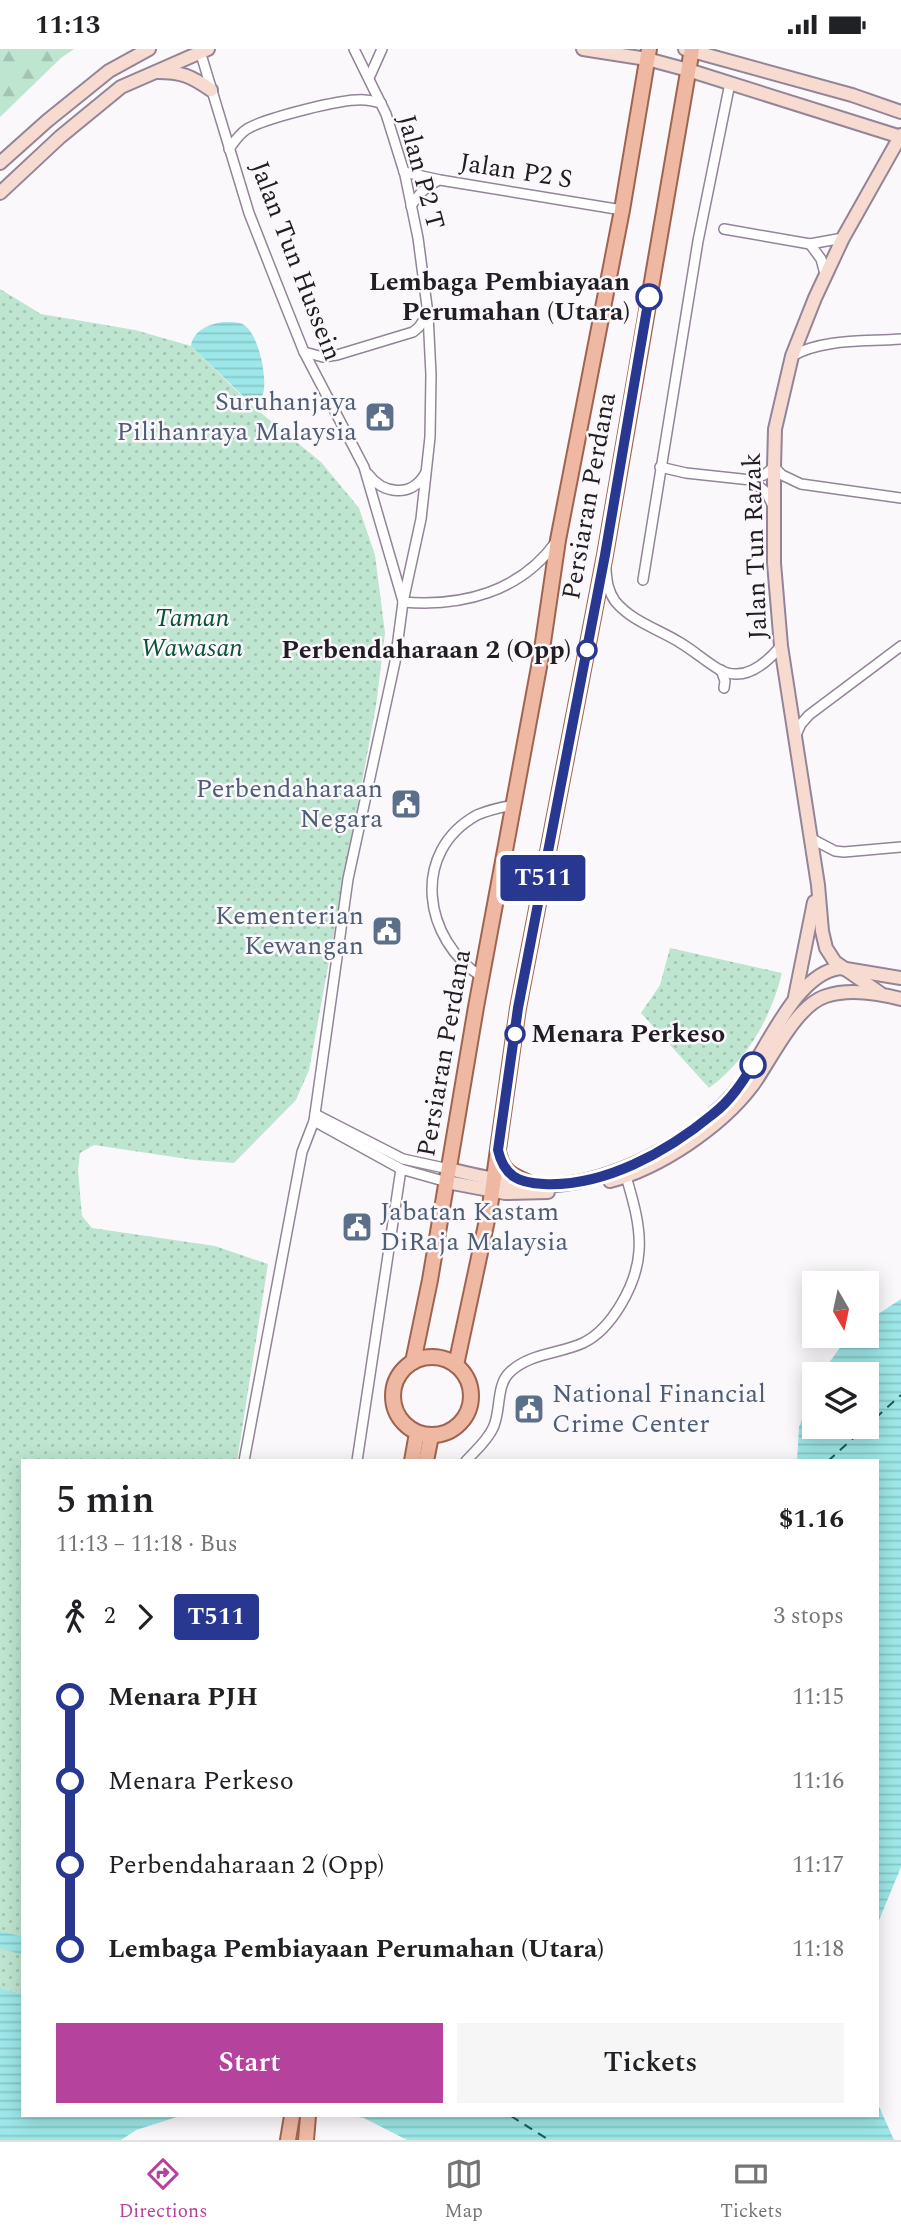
<!DOCTYPE html>
<html lang="en">
<head>
<meta charset="utf-8">
<style>
	:root { --surface:#fff; --page:#f6f6f6; --text:#202124; --muted:#757577; --line:#e0e0e0; --accent:#b5439e }
	body { margin:0; font-family:Spectral,serif; background:var(--page); color:var(--text); height:100vh; display:flex; flex-direction:column; font-size:26px; white-space:nowrap }
	* { box-sizing:border-box; margin:0 }
	p { font-size:23px; color:var(--muted) }
	.icon { flex:none; width:38px; height:38px; fill:none; stroke:currentColor; stroke-width:2; stroke-linecap:round; stroke-linejoin:round }
	.map { position:relative; flex:1; overflow:hidden }
	.panel { position:absolute; left:21px; top:1410px; width:858px; height:658px; display:flex; flex-direction:column; background:var(--surface); border-radius:0px; box-shadow:0 4px 18px #0003 }
	.panel>* { flex:none }
	.badge { padding:0 14px; border-radius:5px; font-size:24px; line-height:46px }
	.needle { width:46px; rotate:171deg }
	.tools { position:absolute; left:802px; top:1222px; display:grid; gap:14px }
	.tools a { display:grid; place-items:center; width:77px; height:77px; border-radius:0px; background:var(--surface); box-shadow:0 4px 18px #0003; font-size:35px }
	.map>.badge { position:absolute; translate:-50% -50%; box-shadow:0 0 0 4px #fff }
	.legs { display:flex; align-items:center; gap:10px; height:77px; padding:0 35px; font-size:23px }
	.legs p { margin-inline-start:auto }
	.headline { display:flex; align-items:center; justify-content:space-between; height:119px; padding:0 35px }
	h1 { font-size:38px; font-weight:600; line-height:52px }
	.button { display:flex; gap:14px; margin-top:auto; padding:14px 35px }
	.button a { flex:1; height:80px; border-radius:0px; background:var(--accent); color:#fff; font-size:28px; font-weight:600; line-height:80px; text-align:center }
	.button a+a { background:var(--page); color:var(--text) }
	ul { padding:0 35px; list-style:none }
	li { display:flex; align-items:center; gap:24px; height:84px; font-size:26px }
	li i { display:grid; place-items:center; width:10px; height:100%; margin:0 9px; background:currentColor }
	li i::after { content:''; width:18px; height:18px; margin:-9px; border:5px solid; border-radius:50%; background:var(--surface) }
	li p { margin-inline-start:auto }
	li:first-child i { background:linear-gradient(#0000 50%,currentColor 0) }
	li:last-child i { background:linear-gradient(currentColor 50%,#0000 0) }
	.status { display:flex; justify-content:space-between; align-items:center; height:49px; padding:0 35px; background:var(--surface); direction:ltr }
	.status svg { height:19px; fill:currentColor }
	.tabs { display:flex; justify-content:space-around; align-items:center; height:98px; border-top:2px solid var(--line); background:var(--surface); font-size:19px; color:var(--muted) }
	.tabs a { display:grid; justify-items:center; gap:4px }
	.tabs .active { color:var(--accent) }
	.map>svg:first-child { display:block }
	.forest { fill:url(#forest-firs) }
	.park { fill:url(#park-dots) }
	.water { fill:url(#water-rules) }
	.lines { fill:none; stroke-linecap:round; stroke-linejoin:round }
	.ferry { stroke:#1b5a5b; stroke-width:2; stroke-dasharray:9 7; stroke-linecap:butt }
	.street-casing { stroke:#938498; stroke-width:12 }
	.secondary-casing { stroke:#938498; stroke-width:16 }
	.primary-casing { stroke:#a0634f; stroke-width:18 }
	.street { stroke:#fff; stroke-width:9 }
	.secondary { stroke:#f7dbd1; stroke-width:12 }
	.primary { stroke:#efb8a3; stroke-width:14 }
	.line-1-casing { stroke:#fff; stroke-width:16 }
	.line-1 { stroke:#283890; stroke-width:10 }
	.stop-1-dot { fill:#fff; stroke:#283890; stroke-width:3.5 }
	.labels { text-anchor:middle; dominant-baseline:central; stroke-width:5; stroke-linejoin:round; paint-order:stroke }
	.street-label { font-size:26px; fill:#221d24; stroke:#fbf8fc }
	.stop-label { font-size:26px; font-weight:bold; fill:#221d24; stroke:#fbf8fc; text-anchor:end }
	.service-label { font-size:26px; fill:#4e5e75; stroke:#fbf8fc; text-anchor:end }
	.park-label { font-size:26px; font-style:italic; fill:#0a5336; stroke:#fbf8fc }
</style>
</head>
<body>
<div class="status"><b>11:13</b><svg viewBox="0 0 49 12"><path d="M0 12V9h3v3zM5 12V6h3v6zM10 12V3h3v9zM15 12V0h3v12zM26 1h20v11H26zM47 4h2v5h-2z"/></svg></div>
<div class="map">
<svg width="901" height="2091" viewBox="0 0 901 2091">
	<defs>
		<pattern id="forest-firs" width="22" height="20" patternUnits="userSpaceOnUse" patternTransform="scale(1.75)"><rect width="22" height="20" fill="#bee5cf"/><path d="M5 1l3.5 6h-7zM16 11l3.5 6h-7z" fill="#a3c4b2"/></pattern>
		<pattern id="park-dots" width="8" height="8" patternUnits="userSpaceOnUse" patternTransform="scale(1.75)"><rect width="8" height="8" fill="#bee5cf"/><path d="M2 2h.1M6 6h.1" fill="none" stroke="#a3c4b2" stroke-width="1.8" stroke-linecap="round"/></pattern>
		<pattern id="water-rules" width="6" height="5" patternUnits="userSpaceOnUse" patternTransform="scale(1.75)"><rect width="6" height="5" fill="#9de7e8"/><path d="M0 2.5h6" fill="none" stroke="#87c6c7"/></pattern>
	</defs>
	<rect width="100%" height="100%" fill="#fbf8fc"/>
	<polygon class="forest" points="0,0 74,0 61,9 0,68"/>
	<g class="park">
		<polygon points="0,240 41,265 135,281 191,297 250,355 321,413 359,459 375,506 385,584 376,657 309,1021 296,1051 234,1114 194,1111 94,1096 80,1104 78,1121 82,1167 92,1179 215,1197 268,1215 237,1412 23,1412 23,1945 0,1939"/>
		<path d="M 670,899 L 782,924 C 771,969 747,1011 709,1039 L 641,964 L 660,936 Z"/>
	</g>
	<g class="water">
		<path d="M 228,273 C 233,273 240,273 244,276 C 259,285 269,333 262,348 L 253,350 L 243,347 L 191,297 C 193,280 213,273 228,273 Z"/>
		<polygon points="901,1250 901,1818 877,1876 877,1412 797,1412 799,1378 814,1339 814,1377 866,1377 866,1325 821,1325 847,1289 850,1286 866,1286 866,1273"/>
		<polygon points="0,1882 23,1888 23,1906 0,1899"/>
		<polygon points="0,1939 23,1945 23,2067 180,2067 136,2081 121,2091 0,2091"/>
		<polygon points="877,2053 894,2091 407,2091 364,2069 352,2067 877,2067"/>
	</g>
	<g class="lines">
		<g class="ferry">
			<polyline points="828,1412 901,1346"/>
			<polyline points="511,2067 549,2091"/>
		</g>
		<g class="street-casing">
			<g id="street">
				<polyline points="200,2 249,164 280,243 304,303 364,418 403,552"/>
				<polyline points="369,29 382,0"/>
				<path d="M 229,100 C 234,93 239,85 247,80 C 266,69 343,49 365,51 C 370,51 376,53 381,54"/>
				<polyline points="404,123 440,131 622,161"/>
				<path d="M 411,157 C 419,145 426,137 439,131"/>
				<polyline points="724,180 810,195"/>
				<polyline points="825,225 821,210 810,195 843,189"/>
				<polyline points="304,303 323,308 337,306 413,283 419,278 427,266"/>
				<path d="M 792,307 C 824,289 866,293 901,290"/>
				<polyline points="660,418 686,424 751,431"/>
				<path d="M 368,425 C 383,445 411,449 425,425"/>
				<polyline points="772,455 766,443 751,431 764,426 774,418 782,426 801,435 901,449"/>
				<path d="M 606,521 C 607,533 608,542 615,552 C 631,572 658,580 679,593 C 693,601 706,613 720,621 C 724,623 730,625 735,625 C 753,626 770,610 781,597"/>
				<polyline points="643,531 698,192 730,34"/>
				<path d="M 403,553 C 462,558 520,543 556,493"/>
				<polyline points="721,621 725,632 724,639"/>
				<polyline points="796,686 801,675 809,666 901,597"/>
				<polyline points="810,789 835,802 844,803 901,798"/>
				<path d="M 482,928 C 423,891 410,803 477,766 C 489,761 502,758 514,756"/>
				<polyline points="315,1065 403,1110 449,1120"/>
				<polyline points="314,1072 401,1120 447,1133"/>
				<polyline points="244,1412 302,1103 314,1072 348,830 395,613 403,553 421,470 430,388 431,326 428,265 418,189 405,126 386,65 354,0"/>
				<polyline points="357,1412 401,1120"/>
				<path d="M 466,1412 C 475,1402 487,1392 493,1379 C 501,1363 496,1337 509,1324 C 529,1304 559,1305 583,1294 C 612,1280 637,1235 639,1202 C 641,1176 632,1148 625,1124"/>
			</g>
		</g>
		<g class="secondary-casing">
			<g id="secondary">
				<polyline points="583,0 647,10 688,21 901,88"/>
				<polyline points="685,0 852,46 901,63"/>
				<path d="M 157,23 C 182,23 191,27 211,41"/>
				<polyline points="0,114 47,72 109,22 149,0"/>
				<polyline points="0,144 60,88 121,38 208,0"/>
				<polyline points="880,944 835,913 826,899 822,882 818,836 781,597 774,514 774,418 775,380 792,307 815,249 843,189 901,86"/>
				<polyline points="795,948 814,853"/>
				<path d="M 449,1120 C 483,1128 530,1140 565,1135 C 626,1127 701,1086 739,1038 C 766,1004 794,925 840,919 L 901,929"/>
				<path d="M 610,1132 C 660,1119 721,1078 752,1037 C 771,1011 795,957 826,947 C 850,939 878,944 901,950"/>
				<polyline points="447,1133 505,1144 548,1143"/>
			</g>
		</g>
		<g class="primary-casing">
			<g id="primary">
				<path d="M 499,1106 C 503,1123 513,1127 529,1134"/>
				<circle cx="432" cy="1347" r="39"/>
				<polyline points="413,1313 430,1231 476,958 541,607 558,491 622,161 649,0"/>
				<polyline points="456,1316 490,1157 518,959 605,506 692,0"/>
				<polyline points="412,1412 417,1384"/>
				<polyline points="426,1412 431,1387"/>
				<polyline points="288,2091 292,2067"/>
				<polyline points="306,2091 308,2067"/>
			</g>
		</g>
		<use href="#street" class="street"/>
		<use href="#secondary" class="secondary"/>
		<use href="#primary" class="primary"/>
	</g>
	<g class="lines">
		<g class="line-1-casing">
			<path id="line-1" d="M 649,248 L 605,506 L 518,959 L 498,1101 C 504,1127 518,1134 544,1135 C 604,1138 667,1103 713,1065 C 730,1052 742,1034 753,1016"/>
		</g>
		<use href="#line-1" class="line-1"/>
	</g>
	<defs>
		<g id="civic-square" transform="scale(1.575)"><rect x="-9" y="-9" width="18" height="18" rx="4" fill="#5c6f8a" stroke="#fbf8fc"/><path d="M-.6-6.5H3V-4.5H.6V-3L4-1V1h2V6H-6V1h2V-1L-.6-3ZM-1.2 2.5V6h2.4V2.5Z" fill="#fff"/></g>
	</defs>
	<g fill-rule="evenodd">
		<use href="#civic-square" x="380" y="368"/>
		<use href="#civic-square" x="406" y="755"/>
		<use href="#civic-square" x="387" y="882"/>
		<use href="#civic-square" x="357" y="1178"/>
		<use href="#civic-square" x="529" y="1360"/>
	</g>
	<g class="stop-1-dot">
		<circle cx="649" cy="248" r="12"/>
		<circle cx="587" cy="601" r="9"/>
		<circle cx="515" cy="985" r="9"/>
		<circle cx="753" cy="1016" r="12"/>
	</g>
	<g class="labels">
		<g class="street-label">
			<text transform="translate(516 122) rotate(9)">Jalan P2 S</text>
			<text transform="translate(421 123) rotate(75)">Jalan P2 T</text>
			<text transform="translate(296 212) rotate(69)">Jalan Tun Hussein</text>
			<text transform="translate(589 447) rotate(-80)">Persiaran Perdana</text>
			<text transform="translate(755 497) rotate(-92)">Jalan Tun Razak</text>
			<text transform="translate(444 1004) rotate(-80)">Persiaran Perdana</text>
		</g>
		<g class="stop-label">
			<text x="630" y="233">Lembaga Pembiayaan<tspan x="630" dy="30">Perumahan (Utara)</tspan></text>
			<text x="571" y="601">Perbendaharaan 2 (Opp)</text>
			<text x="531" y="985" text-anchor="start">Menara Perkeso</text>
		</g>
		<g class="service-label">
			<text x="357" y="353">Suruhanjaya<tspan x="357" dy="30">Pilihanraya Malaysia</tspan></text>
			<text x="383" y="740">Perbendaharaan<tspan x="383" dy="30">Negara</tspan></text>
			<text x="364" y="867">Kementerian<tspan x="364" dy="30">Kewangan</tspan></text>
			<text x="380" y="1163" text-anchor="start">Jabatan Kastam<tspan x="380" dy="30">DiRaja Malaysia</tspan></text>
			<text x="552" y="1345" text-anchor="start">National Financial<tspan x="552" dy="30">Crime Center</tspan></text>
		</g>
		<g class="park-label">
			<text x="192" y="569">Taman<tspan x="192" dy="30">Wawasan</tspan></text>
		</g>
	</g>
</svg>
<div class="tools">
<a><svg class="needle" viewBox="-14 -14 28 28"><path d="M0-13l5 13h-10z" fill="#e53935"/><path d="M0 13l5-13h-10z" fill="#757577"/></svg></a>
<a><svg class="icon" aria-label="layers" viewBox="0 0 24 24"><path d="M12 4l9 5-9 5-9-5zM3 14l9 5 9-5"/></svg></a>
</div>
<b class="badge" style="left:543px;top:829px;background:#283890;color:#fff">T511</b>
<section class="panel">
<div class="headline"><div><h1>5 min</h1><p>11:13 – 11:18 · Bus</p></div><b>$1.16</b></div>
<div class="legs"><svg class="icon" aria-label="walk" viewBox="0 0 24 24"><circle cx="13" cy="4" r="2"/><path d="M13 8l-2 6 4 7M11 14l-3 7M7 12l3-4h3l4 4"/></svg>2<svg class="icon" aria-label="forward" viewBox="0 0 24 24"><path d="M9 5l7 7-7 7"/></svg><b class="badge" style="background:#283890;color:#fff">T511</b><p>3 stops</p></div>
<ul>
<li><i style="color:#283890"></i><b>Menara PJH</b><p>11:15</p></li>
<li><i style="color:#283890"></i><span>Menara Perkeso</span><p>11:16</p></li>
<li><i style="color:#283890"></i><span>Perbendaharaan 2 (Opp)</span><p>11:17</p></li>
<li><i style="color:#283890"></i><b>Lembaga Pembiayaan Perumahan (Utara)</b><p>11:18</p></li>
</ul>
<div class="button"><a>Start</a><a>Tickets</a></div>
</section>
</div>
<nav class="tabs">
<a class="active"><svg class="icon" aria-label="directions" viewBox="0 0 24 24"><path d="M12 3l9 9-9 9-9-9zM9 14v-3h6M13 9l2 2-2 2"/></svg>Directions</a>
<a><svg class="icon" aria-label="map" viewBox="0 0 24 24"><path d="M3 6l6-2 6 2 6-2v14l-6 2-6-2-6 2zM9 4v14M15 6v14"/></svg>Map</a>
<a><svg class="icon" aria-label="tickets" viewBox="0 0 24 24"><path d="M3 7h18v10H3zM15 7v10"/></svg>Tickets</a>
</nav>
</body>
</html>
